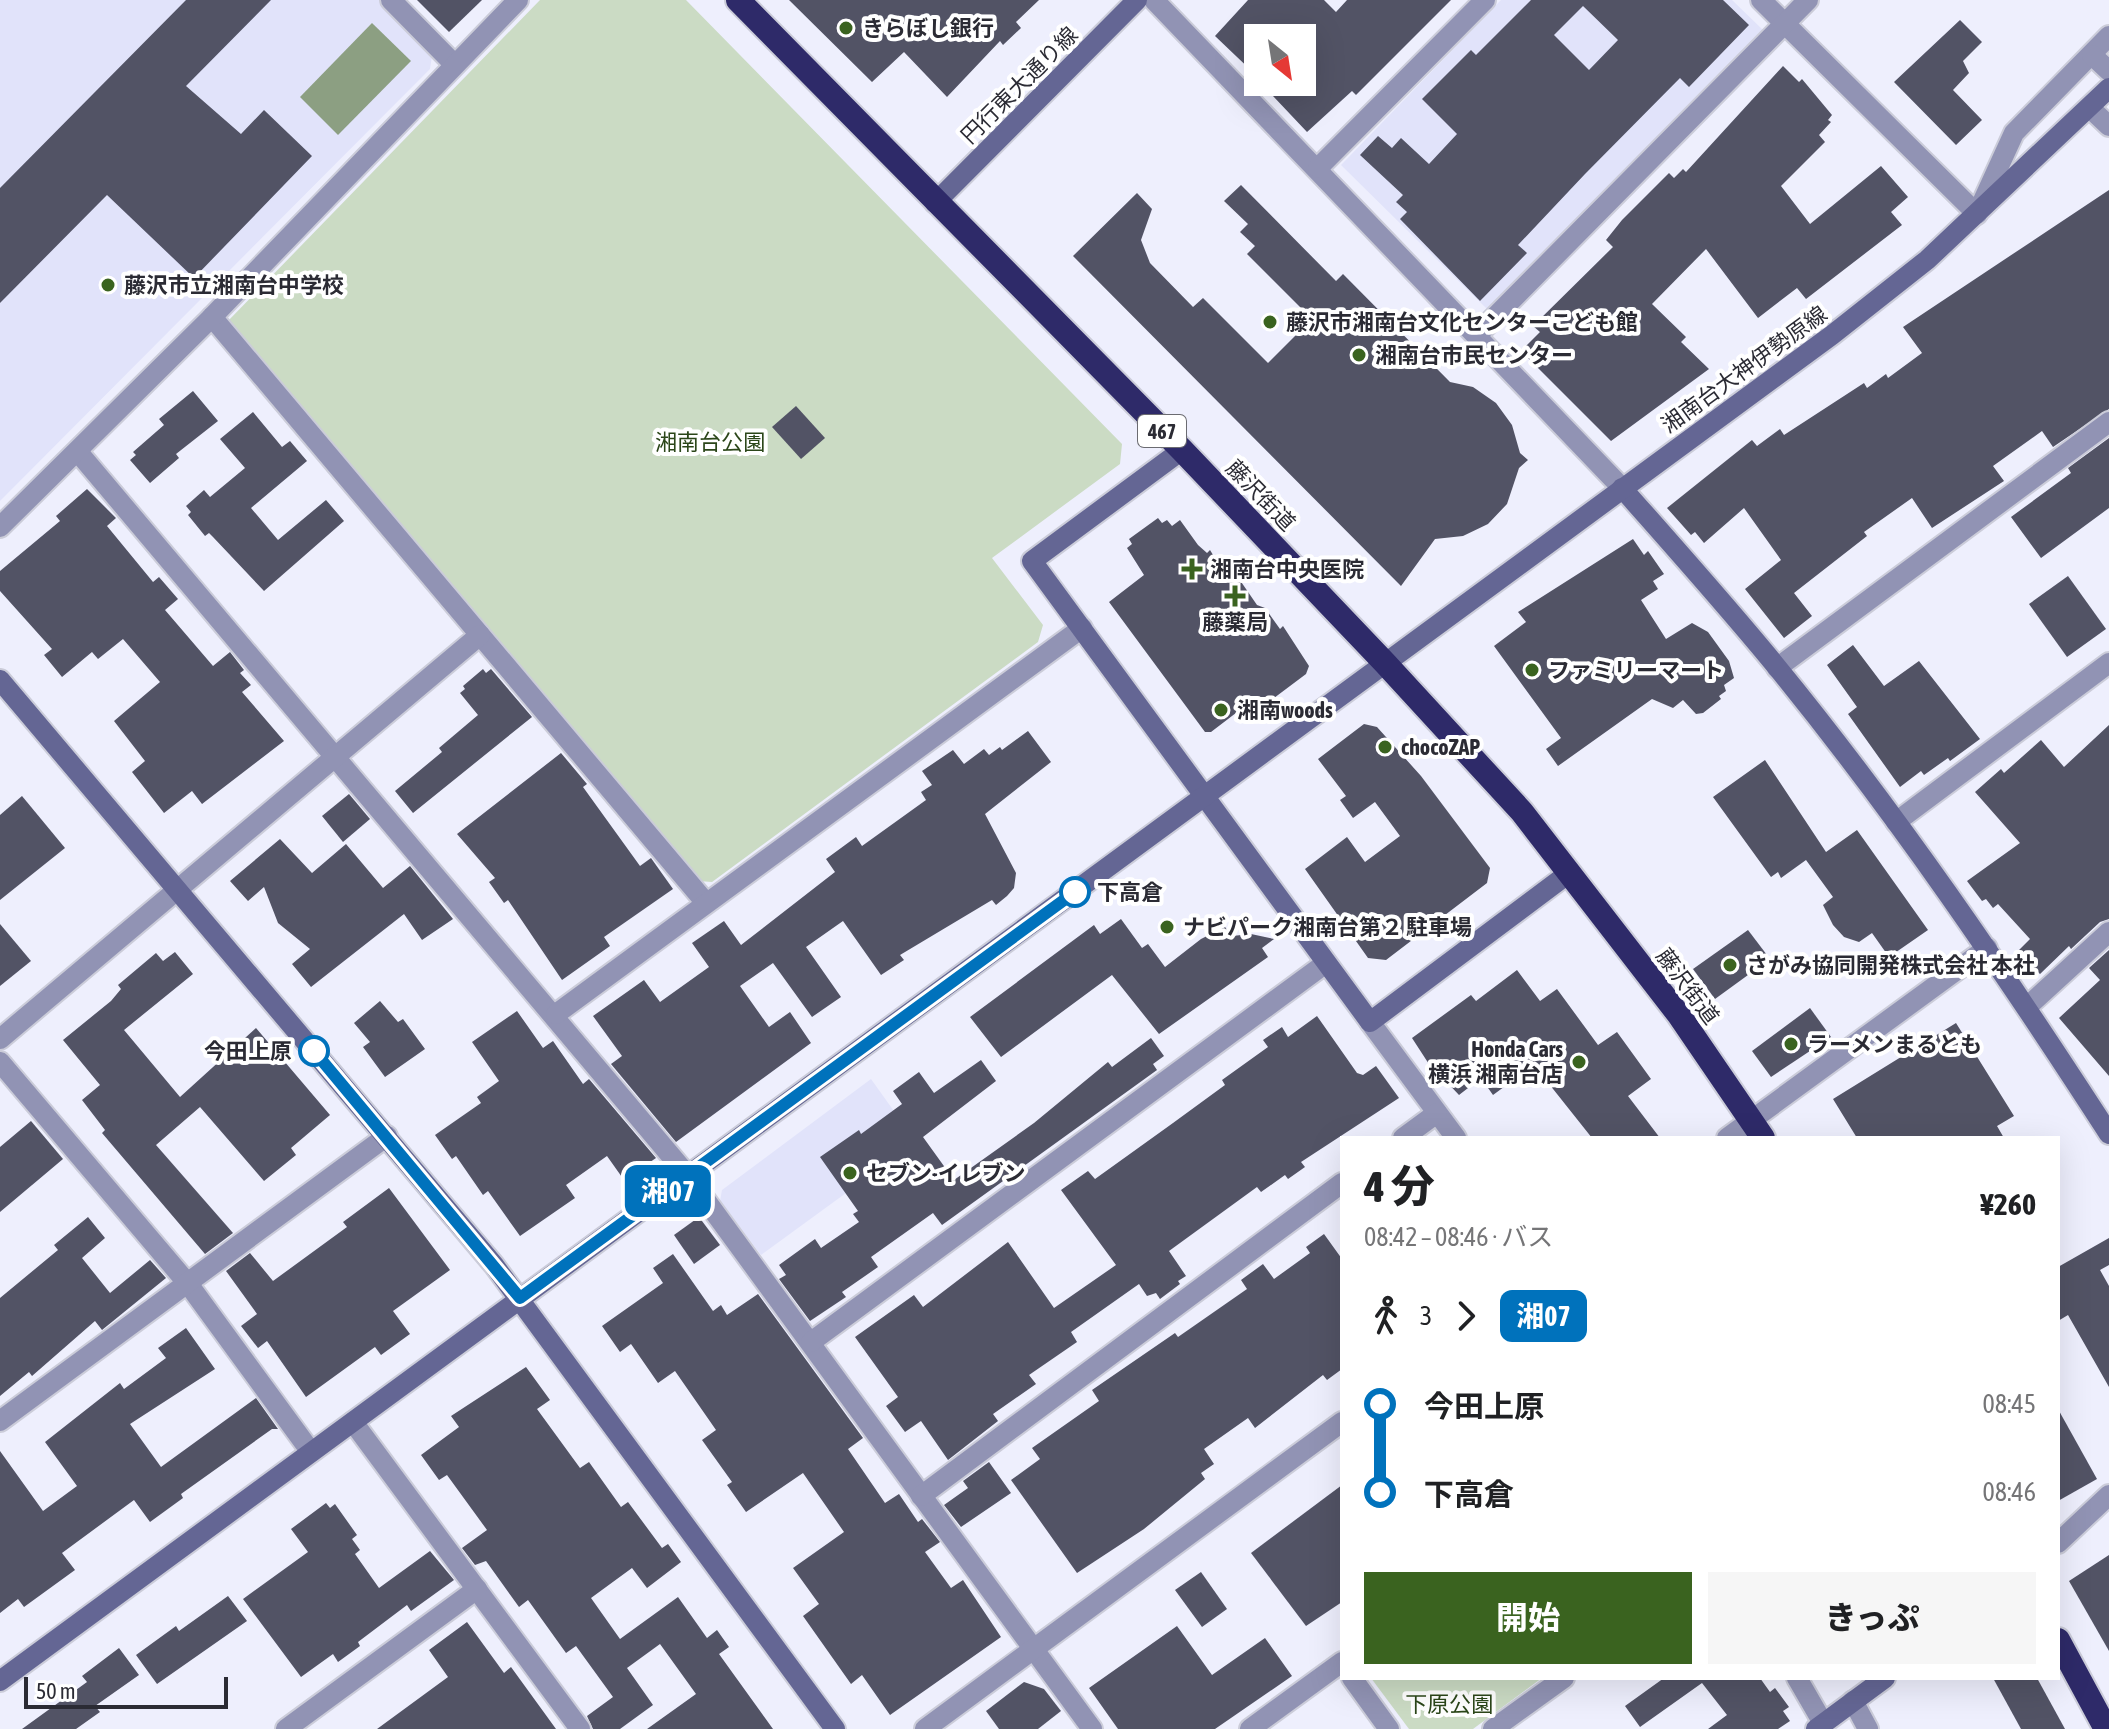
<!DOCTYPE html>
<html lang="ja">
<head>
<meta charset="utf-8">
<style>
	:root { --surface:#fff; --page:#f6f6f6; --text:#202124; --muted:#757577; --accent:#3a631f }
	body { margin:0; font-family:"Asap Condensed","Noto Sans JP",sans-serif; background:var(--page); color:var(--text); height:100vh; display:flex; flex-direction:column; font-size:30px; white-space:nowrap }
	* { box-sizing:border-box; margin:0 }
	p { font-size:26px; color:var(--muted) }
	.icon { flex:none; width:44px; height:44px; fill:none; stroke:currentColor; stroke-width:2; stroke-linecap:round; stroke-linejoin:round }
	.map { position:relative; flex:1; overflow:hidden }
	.details { position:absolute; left:1340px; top:1136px; width:720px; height:544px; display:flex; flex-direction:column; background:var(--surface); border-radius:0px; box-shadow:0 8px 32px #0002 }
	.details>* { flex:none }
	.badge { padding:0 16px; border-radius:12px; font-size:28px; line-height:52px }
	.needle { width:52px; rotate:150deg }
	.tools { position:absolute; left:1244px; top:24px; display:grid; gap:16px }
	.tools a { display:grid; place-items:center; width:72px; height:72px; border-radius:0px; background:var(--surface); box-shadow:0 8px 32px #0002; font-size:40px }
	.scale { position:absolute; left:24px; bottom:20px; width:204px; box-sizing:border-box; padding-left:8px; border:4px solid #2b2b34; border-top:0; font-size:22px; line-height:28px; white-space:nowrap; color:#2b2b34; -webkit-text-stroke:6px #fff; paint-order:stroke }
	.map>.badge { position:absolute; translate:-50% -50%; box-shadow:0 0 0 4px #fff }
	.legs { display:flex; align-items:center; gap:12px; height:88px; padding:0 24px; font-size:26px }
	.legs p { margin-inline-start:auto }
	.headline { display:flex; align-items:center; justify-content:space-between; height:136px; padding:0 24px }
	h1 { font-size:44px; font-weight:800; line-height:60px }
	.button { display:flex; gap:16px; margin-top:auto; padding:16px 24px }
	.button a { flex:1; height:92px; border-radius:0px; background:var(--accent); color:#fff; font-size:32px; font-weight:800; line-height:92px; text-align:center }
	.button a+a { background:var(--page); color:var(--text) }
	ul { padding:0 24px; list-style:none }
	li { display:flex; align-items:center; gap:28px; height:88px; font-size:30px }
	li i { display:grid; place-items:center; width:12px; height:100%; margin:0 10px; background:currentColor }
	li i::after { content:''; width:20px; height:20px; margin:-10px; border:6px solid; border-radius:50%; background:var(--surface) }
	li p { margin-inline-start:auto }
	li:first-child i { background:linear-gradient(#0000 50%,currentColor 0) }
	li:last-child i { background:linear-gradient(currentColor 50%,#0000 0) }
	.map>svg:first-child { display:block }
	.built { fill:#e1e3fa }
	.green { fill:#cbdbc4 }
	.water { fill:#8c9f82 }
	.building { fill:#525365; fill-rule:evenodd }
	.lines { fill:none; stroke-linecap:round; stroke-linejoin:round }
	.street-casing { stroke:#cbccd9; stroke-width:24 }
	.secondary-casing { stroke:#cbccd9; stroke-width:24 }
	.highway-casing { stroke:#cbccd9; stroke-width:28 }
	.street { stroke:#9193b4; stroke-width:20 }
	.secondary { stroke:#646694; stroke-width:20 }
	.highway { stroke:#2e2a69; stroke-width:24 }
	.line-1-casing { stroke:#fff; stroke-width:18 }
	.line-1 { stroke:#0072bc; stroke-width:12 }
	.poi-dot { fill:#3a631f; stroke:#fff; stroke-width:3 }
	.stop-1-dot { fill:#fff; stroke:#0072bc; stroke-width:4 }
	.labels { text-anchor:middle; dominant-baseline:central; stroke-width:8; stroke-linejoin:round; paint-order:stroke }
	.shield { fill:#fff; stroke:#6b6b71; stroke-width:2 }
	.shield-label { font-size:20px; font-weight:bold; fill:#2b2b34 }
	.poi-label { font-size:22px; font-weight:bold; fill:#2b2b34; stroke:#fff; text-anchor:start }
	.street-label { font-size:22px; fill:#2b2b34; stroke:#fff }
	.park-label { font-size:22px; fill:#2b4619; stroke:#fff }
	.stop-label { font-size:22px; font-weight:bold; fill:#2b2b34; stroke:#fff; text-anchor:start }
</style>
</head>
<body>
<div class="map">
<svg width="2109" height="1729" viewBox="0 0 2109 1729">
	<rect width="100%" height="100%" fill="#eeeffd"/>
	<g class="built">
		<polygon points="0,0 379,0 432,56 430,69 0,501"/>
		<polygon points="1501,0 1732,0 1763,30 1487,309 1341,165"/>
		<polygon points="871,1079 916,1142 761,1255 720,1201 722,1190"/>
	</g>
	<g class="green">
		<polygon points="540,0 686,0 1122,444 1120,464 992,558 1043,625 1038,642 712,882 698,881 227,322"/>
		<polygon points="1371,1678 1542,1678 1473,1729 1409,1729"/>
	</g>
	<polygon class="water" points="372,23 411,61 338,135 300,97"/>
	<g class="building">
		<polygon points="186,0 271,0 186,86 241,134 264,110 312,156 194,278 107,195 0,303 0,188"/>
		<polygon points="417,0 482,0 449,32"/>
		<polygon points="789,0 1039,0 1016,22 1021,28 1003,45 1000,41 947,97 904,52 872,82"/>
		<polygon points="1248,0 1324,0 1336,12 1347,0 1451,0 1356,95 1352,91 1307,132 1273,96 1288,82 1302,82 1302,38 1258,38 1258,77 1215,36"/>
		<path d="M 1531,0 L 1723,0 L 1749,25 L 1689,87 L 1680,78 L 1585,174 L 1518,245 L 1527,253 L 1480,301 L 1400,219 L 1407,212 L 1396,202 L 1403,195 L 1360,155 L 1378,136 L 1392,148 L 1401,138 L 1429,164 L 1457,134 L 1422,99 L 1471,50 L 1476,55 ZM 1583,6 L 1618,40 L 1589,70 L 1554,35 Z"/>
		<polygon points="1960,20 1982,42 1963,61 1969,73 1953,90 1982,120 1956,145 1894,82"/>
		<polygon points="1783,66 1799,82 1802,79 1832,115 1828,120 1831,122 1819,135 1825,142 1781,186 1810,224 1881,166 1908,197 1891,212 1902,225 1806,299 1797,288 1758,318 1706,249 1652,304 1686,337 1681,342 1709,369 1611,441 1521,351 1540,332 1533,326 1613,247 1606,240 1622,220 1669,173 1674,178 1683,169 1686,172"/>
		<polygon points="1241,185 1336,281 1343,274 1450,382 1473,387 1496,403 1512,425 1520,453 1528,460 1519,468 1507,504 1488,524 1463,536 1435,539 1401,586 1073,256 1137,193 1152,209 1141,240 1150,263 1193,307 1203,298 1268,363 1312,319 1247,254 1255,246 1240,232 1248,224 1224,201"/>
		<polygon points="2109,190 2109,409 2053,447 2042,431 1993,466 2004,481 1932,528 1912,498 1864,532 1867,536 1794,593 1812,616 1784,638 1745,589 1781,560 1744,508 1704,543 1695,532 1691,535 1667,508 1752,440 1757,446 1780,429 1784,435 1864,383 1867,388 1886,374 1888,378 1922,353 1903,327"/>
		<polygon points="193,391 218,421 176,454 179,458 150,483 130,460 136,455 133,452 164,425 159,419"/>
		<polygon points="796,406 825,438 801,459 772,427"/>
		<polygon points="253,412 282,447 290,441 307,461 251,508 278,540 326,500 344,521 264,591 213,537 209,533 205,536 188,515 191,512 186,506 204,490 210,497 245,468 220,439"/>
		<polygon points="2109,438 2109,508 2041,558 2011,517 2071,473 2068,468"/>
		<polygon points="87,489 116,518 107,526 153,582 159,577 178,599 165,610 213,666 230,652 244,670 240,673 251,685 242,692 284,741 202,804 192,791 164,813 132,772 145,761 114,721 160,682 123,639 98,659 92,652 62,677 44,655 52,649 0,591 0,571 60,521 56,516"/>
		<polygon points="1158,518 1162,523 1167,520 1172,526 1180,520 1198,545 1207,553 1210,550 1218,563 1221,560 1232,575 1235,573 1257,605 1265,608 1280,629 1283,626 1309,666 1306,674 1274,698 1269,707 1249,703 1211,732 1205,732 1109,602 1144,575 1127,548 1132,544 1129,539"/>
		<polygon points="1633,539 1644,555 1648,551 1664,574 1653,581 1658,589 1641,600 1666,639 1692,623 1708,632 1729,661 1734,678 1724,685 1726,691 1719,696 1721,699 1703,713 1696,714 1683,700 1673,708 1652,699 1558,766 1546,749 1561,738 1494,646 1526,622 1518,612"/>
		<polygon points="2068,576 2106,629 2067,657 2029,604"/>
		<polygon points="1853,645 1884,686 1919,661 1980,739 1950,761 1948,758 1924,775 1921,771 1900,787 1848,714 1857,707 1827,665"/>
		<polygon points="483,669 486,673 491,669 532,717 413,813 395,791 442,752 439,748 478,715 460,693 465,689 463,686"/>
		<polygon points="1364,724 1377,727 1421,776 1490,868 1487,883 1386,960 1368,958 1305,869 1347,837 1365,862 1400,836 1375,802 1353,818 1340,800 1346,796 1318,759"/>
		<polygon points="2109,725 2109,919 2100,922 2071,949 2069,946 2040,974 2037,971 2034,974 2015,954 2030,939 1998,904 1993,908 1986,899 1982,901 1967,881 2020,843 1975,792 2001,769 2004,773 2041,740 2064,767"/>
		<polygon points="1028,731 1051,762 985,814 1016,873 1014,888 1007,896 996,905 992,900 900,955 904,960 881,975 843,921 806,947 841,997 812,1017 773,963 740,986 769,1027 790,1012 811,1043 676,1142 611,1064 622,1056 593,1016 644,980 660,1002 709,967 692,943 724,921 741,945 835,872 826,859 856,837 862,846 926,800 921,792 932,785 922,771 953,750 964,764 984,749 989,755 1000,747 1002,750"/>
		<polygon points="561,753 587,784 583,787 640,866 651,858 673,889 604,937 610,946 562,980 508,900 504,903 489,882 495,878 457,834"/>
		<polygon points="1765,760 1826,852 1857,830 1928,930 1889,957 1872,933 1859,942 1844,937 1833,925 1823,905 1833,897 1806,860 1781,878 1778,872 1771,877 1713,797"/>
		<polygon points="349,794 370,819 343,842 322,816"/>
		<polygon points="22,796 65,848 0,900 0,815"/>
		<polygon points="280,839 312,873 346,844 383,888 410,866 453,919 422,940 404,914 311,987 292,964 310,949 278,923 264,887 248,901 230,881"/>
		<polygon points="1121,919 1142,948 1148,944 1165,967 1201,939 1225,927 1232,936 1251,934 1274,939 1262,948 1268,957 1159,1034 1112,975 1001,1057 970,1017 1094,925 1100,934"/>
		<polygon points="0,924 31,961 0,986"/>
		<polygon points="1748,930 1770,959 1715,999 1693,969"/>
		<polygon points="2109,950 2109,1076 2059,1018 2100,980 2089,968"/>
		<polygon points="175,952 193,974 124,1030 180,1097 256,1028 330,1115 291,1148 296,1155 264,1181 200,1107 156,1145 233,1233 205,1254 102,1133 105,1130 82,1100 100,1085 63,1040 111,1001 121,989 118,985 156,953 163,961"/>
		<polygon points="1517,970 1540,1001 1557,989 1598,1045 1617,1032 1651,1079 1628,1096 1660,1138 1592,1138 1534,1065 1493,1095 1481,1078 1459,1095 1441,1076 1438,1078 1412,1038 1471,995 1476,1001"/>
		<polygon points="380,1001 398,1022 403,1019 425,1049 385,1077 363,1047 370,1042 354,1023"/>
		<polygon points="1810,1008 1831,1037 1771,1077 1752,1051"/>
		<polygon points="517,1011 543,1048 553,1041 583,1084 589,1079 656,1158 624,1180 607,1156 566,1185 575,1198 520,1236 488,1191 483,1195 456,1156 452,1159 435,1135 481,1103 477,1097 499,1081 472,1042"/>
		<polygon points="1317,1016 1357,1073 1363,1075 1376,1066 1399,1098 1301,1162 1305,1167 1288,1179 1285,1175 1261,1192 1257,1187 1169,1251 1186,1276 1178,1281 1180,1284 1160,1299 1156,1293 1147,1296 1139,1284 1071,1332 1077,1342 1029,1375 1036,1384 993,1414 998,1421 948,1460 921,1421 905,1432 886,1406 898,1397 855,1337 914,1295 923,1307 1008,1242 1054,1308 1116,1265 1061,1190 1088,1171 1095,1179 1173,1123 1225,1085 1222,1080 1268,1047 1263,1040 1282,1027 1288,1037"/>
		<polygon points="1956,1023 2014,1116 1997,1126 2004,1138 1857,1138 1833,1099"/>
		<polygon points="1151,1038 1164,1056 1153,1064 1157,1070 942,1225 933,1213 871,1257 878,1267 842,1292 846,1297 810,1321 779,1279 786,1275 779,1265 815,1239 821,1248 859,1222 853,1214 858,1211 820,1157 859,1130 861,1134 902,1104 893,1091 919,1072 934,1093 981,1060 996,1081 923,1137 954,1180 1034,1123 1108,1062 1112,1067"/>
		<polygon points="31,1121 63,1159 0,1212 0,1147"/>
		<polygon points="389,1188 450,1270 393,1311 410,1334 381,1355 375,1347 306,1397 267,1341 258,1348 241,1326 257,1314 226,1271 250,1253 273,1281 347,1227 343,1222"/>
		<polygon points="88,1217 105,1238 82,1258 110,1293 150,1260 166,1278 102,1330 95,1321 32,1376 29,1372 0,1396 0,1298 58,1250 54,1245"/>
		<polygon points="699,1217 720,1245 694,1264 674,1235"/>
		<polygon points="1324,1234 1342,1259 1342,1369 1327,1380 1323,1375 1255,1428 1248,1418 1204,1449 1214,1464 1201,1473 1205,1479 1144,1529 1077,1573 1011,1480 1040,1459 1032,1448 1099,1401 1092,1390 1175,1333 1178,1337 1247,1289 1241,1280 1263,1264 1274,1279 1310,1253 1306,1247"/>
		<polygon points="2109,1238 2109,1265 2100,1270 2109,1286 2109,1387 2068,1315 2058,1321 2058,1267"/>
		<polygon points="673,1254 713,1311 721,1305 727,1315 758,1294 863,1438 848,1449 885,1503 899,1494 918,1522 922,1519 940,1542 925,1552 951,1588 963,1580 1001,1637 890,1715 862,1675 851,1684 803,1616 819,1604 793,1568 844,1532 803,1473 746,1512 727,1485 732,1482 702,1440 716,1430 675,1371 658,1383 631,1344 620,1352 602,1326 663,1283 653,1268"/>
		<polygon points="186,1328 215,1369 130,1424 161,1467 256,1398 278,1429 272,1429 181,1494 183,1498 150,1522 134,1500 62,1553 75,1570 24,1607 18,1599 0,1613 0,1451 43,1511 77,1486 45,1442 120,1383 124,1389 166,1358 158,1348"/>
		<polygon points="526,1367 550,1400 537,1409 580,1468 589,1462 621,1507 628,1502 662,1548 668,1544 681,1562 647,1588 632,1568 591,1598 620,1639 678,1597 707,1638 717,1630 729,1647 719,1654 773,1729 647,1729 696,1694 660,1644 627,1668 653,1705 620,1729 593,1729 587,1716 613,1697 576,1646 566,1653 528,1600 519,1607 486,1561 475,1565 462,1548 487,1530 447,1475 439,1480 421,1455 459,1427 451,1416"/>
		<polygon points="2058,1409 2097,1479 2058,1501"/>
		<polygon points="989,1462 1011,1493 961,1527 944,1505 968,1488 963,1481"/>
		<polygon points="1342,1485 1342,1602 1306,1626 1251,1553"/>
		<polygon points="326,1503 330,1508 335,1504 357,1535 352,1539 360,1550 355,1554 379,1588 430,1551 454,1580 411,1611 407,1605 358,1642 360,1646 338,1662 333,1654 301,1677 243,1599 308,1552 291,1529"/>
		<polygon points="2109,1555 2109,1651 2069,1581"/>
		<polygon points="1201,1572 1227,1609 1202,1627 1175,1590"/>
		<polygon points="228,1596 247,1621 157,1684 136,1655 176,1626 179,1631"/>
		<polygon points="467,1622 504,1673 511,1667 556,1729 377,1729 448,1677 429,1650"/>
		<polygon points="1177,1626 1212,1675 1265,1638 1292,1676 1215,1729 1118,1729 1089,1688"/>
		<polygon points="119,1648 139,1675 95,1706 100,1712 76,1729 22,1729 87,1682 82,1676"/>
		<polygon points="1664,1678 1760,1678 1770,1692 1775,1688 1789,1707 1783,1711 1790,1721 1778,1729 1708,1729 1727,1715 1702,1683 1640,1727 1625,1706"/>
		<polygon points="1993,1678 2037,1678 2065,1729 2021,1729"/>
		<polygon points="1024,1682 1044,1689 1061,1711 1038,1729 999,1729 986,1711"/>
	</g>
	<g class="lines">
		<g class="street-casing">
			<g id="street">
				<polyline points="391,0 454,64"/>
				<polyline points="1154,0 1622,488"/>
				<polyline points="1761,0 1977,214 2014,133 2109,36"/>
				<polyline points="2092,55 2109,71"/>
				<polyline points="2090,108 2109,126"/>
				<polyline points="1318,168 1485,0"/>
				<polyline points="212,317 706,903"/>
				<polyline points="1477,335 1808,0"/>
				<polyline points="78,452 688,1176 1092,1729"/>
				<polyline points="0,527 212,317 518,0"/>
				<polyline points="1777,668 2109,422"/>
				<polyline points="1896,822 2109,663"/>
				<polyline points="2027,1007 2109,932"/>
				<polyline points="556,1014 1082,628"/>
				<polyline points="1370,1022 1456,1138"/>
				<polyline points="0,1039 480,635"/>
				<polyline points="0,1062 189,1285 311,1452"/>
				<polyline points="1403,1138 1437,1113"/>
				<polyline points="1727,1138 1987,948"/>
				<polyline points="811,1342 1326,963"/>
				<polyline points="0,1421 387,1136"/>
				<polyline points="353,1422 580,1729"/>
				<polyline points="921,1496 1342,1183"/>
				<polyline points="2058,1543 2109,1495"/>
				<polyline points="1352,1678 1389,1729"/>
				<polyline points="1797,1678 1823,1723"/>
				<polyline points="1853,1701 1868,1729"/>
				<polyline points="286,1729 477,1589"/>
				<polyline points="925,1729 1342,1422"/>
				<polyline points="1250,1729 1342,1662"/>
				<polyline points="1493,1729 1564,1678"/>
			</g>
		</g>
		<g class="secondary-casing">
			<g id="secondary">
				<polyline points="935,203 1137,0"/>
				<polyline points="1182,450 1032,561 1370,1022 1569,873"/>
				<path d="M 1622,488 C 1674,547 1726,605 1776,666 C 1897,814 2005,973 2109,1134"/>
				<polyline points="0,680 494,1265 835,1729"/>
				<polyline points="0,1681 1832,335 1927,260 2109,88"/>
				<polyline points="1816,1729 1885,1678"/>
			</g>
		</g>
		<g class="highway-casing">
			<g id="highway">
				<polyline points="738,0 1182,450 1385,663 1522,812 1679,1015 1763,1138"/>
				<polyline points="2058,1640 2106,1729"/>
			</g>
		</g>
		<use href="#street" class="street"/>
		<use href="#secondary" class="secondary"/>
		<use href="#highway" class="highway"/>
	</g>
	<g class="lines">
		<g class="line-1-casing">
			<polyline id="line-1" points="314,1051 520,1298 1075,892"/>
		</g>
		<use href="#line-1" class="line-1"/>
	</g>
	<g class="poi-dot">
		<circle cx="846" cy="28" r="8"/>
		<circle cx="108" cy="285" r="8"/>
		<circle cx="1270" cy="322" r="8"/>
		<circle cx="1359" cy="355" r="8"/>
		<path d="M1188 557h8v8h8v8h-8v8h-8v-8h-8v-8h8z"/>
		<path d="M1231 584h8v8h8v8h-8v8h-8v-8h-8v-8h8z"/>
		<circle cx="1532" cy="670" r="8"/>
		<circle cx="1221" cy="710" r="8"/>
		<circle cx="1385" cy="747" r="8"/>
		<circle cx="1167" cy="927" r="8"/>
		<circle cx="1730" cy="965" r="8"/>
		<circle cx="1791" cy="1044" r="8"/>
		<circle cx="1579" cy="1062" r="8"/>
		<circle cx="850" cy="1173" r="8"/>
	</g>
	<g class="stop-1-dot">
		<circle cx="1075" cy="892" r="14"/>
		<circle cx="314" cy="1051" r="14"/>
	</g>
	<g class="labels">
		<rect class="shield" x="1138" y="415" width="48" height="32" rx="6"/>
		<g class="shield-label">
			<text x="1162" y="431">467</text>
		</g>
		<g class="poi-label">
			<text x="862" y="28">きらぼし銀行</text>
			<text x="124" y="285">藤沢市立湘南台中学校</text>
			<text x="1286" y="322">藤沢市湘南台文化センターこども館</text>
			<text x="1375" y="355">湘南台市民センター</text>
			<text x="1210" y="569">湘南台中央医院</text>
			<text x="1235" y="622" text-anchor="middle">藤薬局</text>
			<text x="1548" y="670">ファミリーマート</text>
			<text x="1237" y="710">湘南woods</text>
			<text x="1401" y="747">chocoZAP</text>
			<text x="1183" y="927">ナビパーク湘南台第２ 駐車場</text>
			<text x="1746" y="965">さがみ協同開発株式会社 本社</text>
			<text x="1807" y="1044">ラーメンまるとも</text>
			<text x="1563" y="1049" text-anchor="end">Honda Cars<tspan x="1563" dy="25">横浜 湘南台店</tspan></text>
			<text x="866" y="1173">セブン-イレブン</text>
		</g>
		<g class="street-label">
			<text transform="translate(1019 85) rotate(-45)">円行東大通り線</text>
			<text transform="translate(1744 369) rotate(-36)">湘南台大神伊勢原線</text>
			<text transform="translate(1261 495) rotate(46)">藤沢街道</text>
			<text transform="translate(1688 986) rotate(53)">藤沢街道</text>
		</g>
		<g class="park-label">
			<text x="710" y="442">湘南台公園</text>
			<text x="1449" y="1704">下原公園</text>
		</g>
		<g class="stop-label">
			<text x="1097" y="892">下高倉</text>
			<text x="292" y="1051" text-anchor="end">今田上原</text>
		</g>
	</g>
</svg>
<div class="tools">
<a><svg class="needle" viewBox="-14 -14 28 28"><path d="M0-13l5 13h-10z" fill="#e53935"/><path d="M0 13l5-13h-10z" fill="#757577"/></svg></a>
</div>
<div class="scale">50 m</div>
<b class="badge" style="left:668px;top:1191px;background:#0072bc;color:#fff">湘07</b>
<section class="details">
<div class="headline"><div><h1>4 分</h1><p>08:42 – 08:46 · バス</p></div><b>¥260</b></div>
<div class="legs"><svg class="icon" aria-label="walk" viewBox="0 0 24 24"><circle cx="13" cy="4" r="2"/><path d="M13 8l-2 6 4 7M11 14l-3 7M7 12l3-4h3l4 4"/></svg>3<svg class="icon" aria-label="forward" viewBox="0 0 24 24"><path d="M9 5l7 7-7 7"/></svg><b class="badge" style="background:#0072bc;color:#fff">湘07</b></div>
<ul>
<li><i style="color:#0072bc"></i><b>今田上原</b><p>08:45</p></li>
<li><i style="color:#0072bc"></i><b>下高倉</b><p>08:46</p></li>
</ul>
<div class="button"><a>開始</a><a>きっぷ</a></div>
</section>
</div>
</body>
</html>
